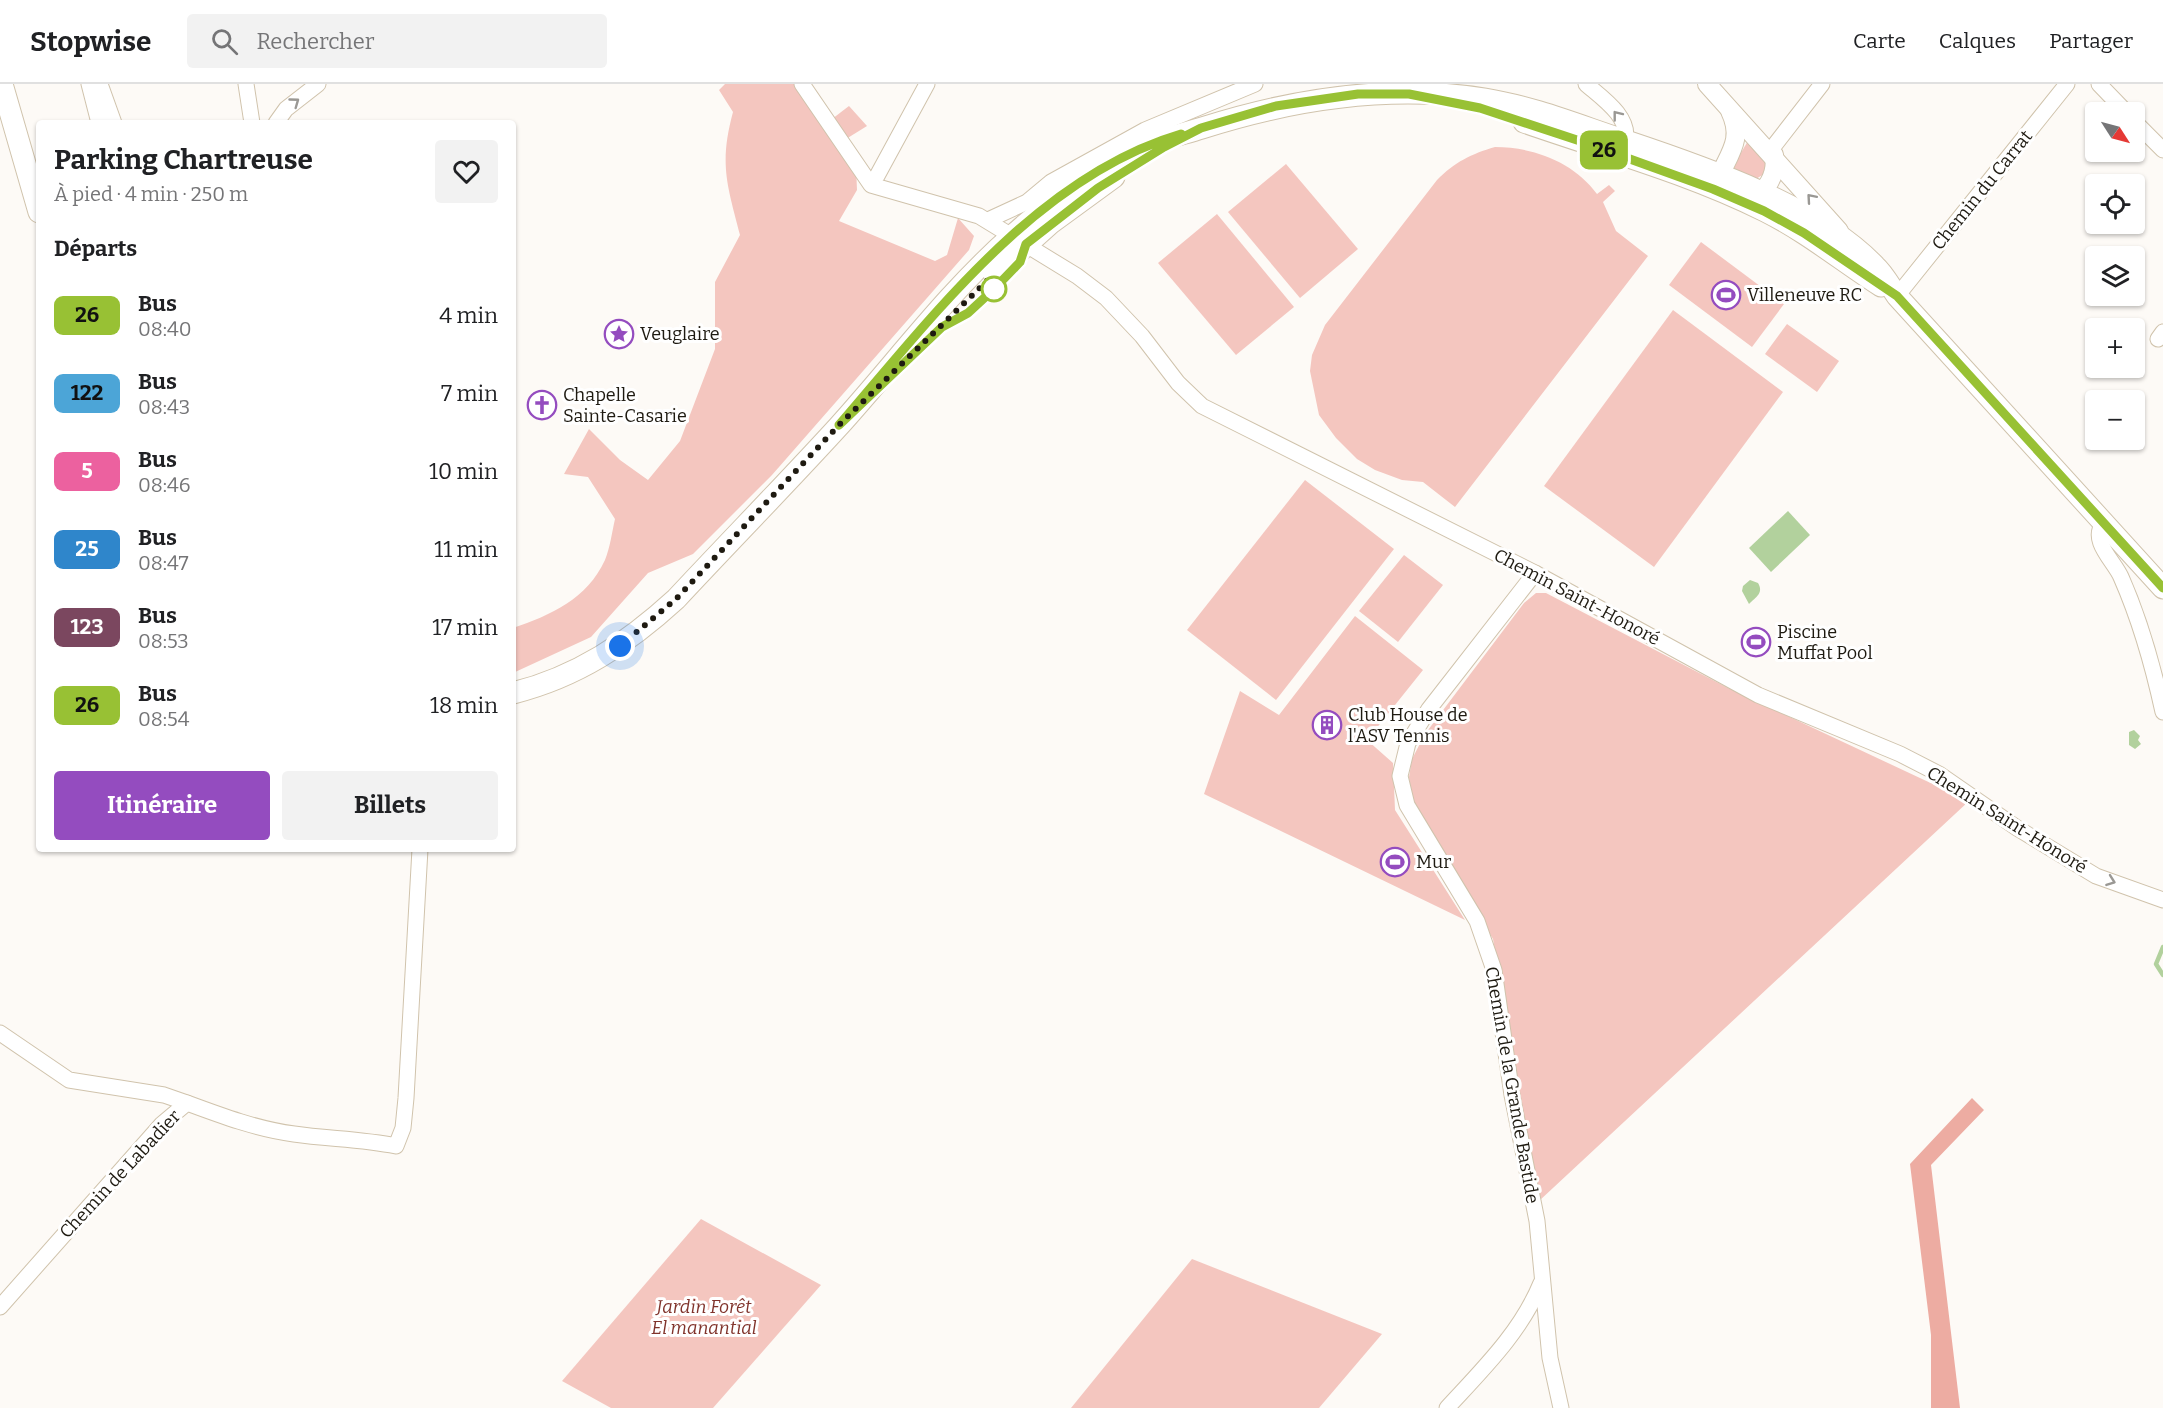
<!DOCTYPE html>
<html lang="fr">
<head>
<meta charset="utf-8">
<style>
	:root { --surface:#fff; --page:#f2f2f2; --text:#202124; --muted:#757577; --line:#e0e0e0; --accent:#944cbf }
	body { margin:0; font-family:Bitter,serif; background:var(--page); color:var(--text); height:100vh; display:flex; flex-direction:column; font-size:22px; white-space:nowrap }
	* { box-sizing:border-box; margin:0 }
	p { font-size:20px; color:var(--muted) }
	.icon { flex:none; width:33px; height:33px; fill:none; stroke:currentColor; stroke-width:2; stroke-linecap:round; stroke-linejoin:round }
	.map { position:relative; flex:1; overflow:hidden }
	.details { position:absolute; left:36px; top:36px; width:480px; height:732px; display:flex; flex-direction:column; background:var(--surface); border-radius:6px; box-shadow:0 2px 4px #0004 }
	.details>* { flex:none }
	.badge { padding:0 12px; border-radius:9px; font-size:21px; line-height:39px }
	.needle { width:39px; rotate:126deg }
	.fabs { position:absolute; left:2085px; top:18px; display:grid; gap:12px }
	.fabs a { display:grid; place-items:center; width:60px; height:60px; border-radius:6px; background:var(--surface); box-shadow:0 2px 4px #0004; font-size:30px }
	.you { position:absolute; width:30px; height:30px; margin:-15px; border:4px solid #fff; border-radius:50%; background:#1a73e8; box-shadow:0 0 0 9px #1a73e833 }
	.map>.badge { position:absolute; translate:-50% -50%; box-shadow:0 0 0 3px #fff }
	h2 { padding:0 18px; font-size:22px; line-height:54px }
	.round { display:grid; place-items:center; flex:none; width:63px; height:63px; border-radius:6px; background:var(--page) }
	.head { display:flex; align-items:center; justify-content:space-between; height:102px; padding:0 18px }
	h1 { font-size:28px; font-weight:700; line-height:45px }
	.button { display:flex; gap:12px; margin-top:auto; padding:12px 18px }
	.button a { flex:1; height:69px; border-radius:6px; background:var(--accent); color:#fff; font-size:24px; font-weight:700; line-height:69px; text-align:center }
	.button a+a { background:var(--page); color:var(--text) }
	ul { padding:0; list-style:none }
	li { display:flex; align-items:center; gap:18px; height:78px; padding:0 18px }
	li div { flex:1 }
	li b { display:block; font-size:22px }
	li em { font-style:normal }
	li .badge { min-width:66px; font-weight:700; text-align:center }
	header { display:flex; align-items:center; gap:36px; box-sizing:border-box; height:84px; padding:0 30px; background:var(--surface); border-bottom:2px solid var(--line) }
	header strong { font-size:28px }
	nav { display:flex; gap:33px; margin-inline-start:auto; font-size:21px }
	.search { width:420px; height:54px; background:var(--page); display:flex; align-items:center; gap:15px; box-sizing:border-box; padding:0 21px; border-radius:6px; color:var(--muted); font-size:22px }
	.map>svg:first-child { display:block }
	.green { fill:#f4c6bf }
	.forest { fill:#edaca2 }
	.water { fill:#b2d19d }
	.lines { fill:none; stroke-linecap:round; stroke-linejoin:round }
	.stream { stroke:#b2d19d; stroke-width:4.5 }
	.minor-casing { stroke:#d0c3ac; stroke-width:17 }
	.tertiary-casing { stroke:#d0c3ac; stroke-width:20 }
	.secondary-casing { stroke:#d0c3ac; stroke-width:23 }
	.minor { stroke:#fff; stroke-width:15 }
	.tertiary { stroke:#fff; stroke-width:18 }
	.secondary { stroke:#fff; stroke-width:21 }
	.oneway { stroke:#9a9894 }
	.line-casing { stroke:#fff; stroke-width:14 }
	.line { stroke:#98c134; stroke-width:9 }
	.walk { stroke:#1e1a11; stroke-width:6; stroke-dasharray:0 10.8 }
	.stop-dot { fill:#fff; stroke:#98c134; stroke-width:3 }
	.labels { text-anchor:middle; dominant-baseline:central; stroke-width:6; stroke-linejoin:round; paint-order:stroke }
	.street-label { font-size:18px; fill:#1e1a11; stroke:#fff }
	.poi-label { font-size:18px; fill:#1e1a11; stroke:#fff; text-anchor:start }
	.park-label { font-size:18px; font-style:italic; fill:#80332b; stroke:#fff }
</style>
</head>
<body>
<header>
<strong>Stopwise</strong>
<div class="search"><svg class="icon" aria-label="search" viewBox="0 0 24 24"><circle cx="10" cy="10" r="6"/><path d="M15 15l6 6"/></svg>Rechercher</div>
<nav><a>Carte</a><a>Calques</a><a>Partager</a></nav>
</header>
<div class="map">
<svg width="2163" height="1324" viewBox="0 0 2163 1324">
	<rect width="100%" height="100%" fill="#fdfaf6"/>
	<g class="green">
		<path d="M 725,0 L 795,0 L 856,82 L 857,106 L 839,137 L 935,177 L 947,171 L 958,134 L 974,152 L 969,166 L 772,391 L 693,470 L 648,489 L 591,553 L 513,589 L 513,544 C 551,531 587,515 605,476 C 610,464 612,448 615,435 L 588,393 L 564,390 L 589,345 L 620,376 L 648,396 L 680,357 L 715,265 L 715,198 L 740,151 C 727,100 719,80 733,28 L 719,6 Z"/>
		<polygon points="849,22 867,42 846,55 832,35"/>
		<polygon points="1748,57 1766,77 1764,90 1756,95 1733,89 1733,82"/>
		<path d="M 1495,63 C 1533,63 1574,78 1597,110 L 1609,101 L 1615,107 L 1603,118 L 1616,147 L 1648,172 L 1455,423 L 1423,398 L 1402,396 L 1375,386 L 1357,375 L 1336,354 L 1319,331 L 1310,287 L 1312,271 L 1325,241 L 1437,96 C 1455,78 1471,70 1495,63 Z"/>
		<polygon points="1286,80 1358,165 1300,214 1228,128"/>
		<polygon points="1217,130 1294,223 1236,271 1158,179"/>
		<polygon points="1701,158 1784,220 1752,263 1669,201"/>
		<polygon points="1673,226 1783,308 1654,483 1544,402"/>
		<polygon points="1787,240 1839,277 1817,308 1765,270"/>
		<polygon points="1305,396 1394,465 1276,616 1187,546"/>
		<polygon points="1404,471 1443,501 1398,558 1359,527"/>
		<polygon points="1536,509 1546,509 1728,604 1969,717 1539,1117 1493,855 1420,740 1411,717 1409,693 1412,675 1425,650 1524,519"/>
		<polygon points="1355,532 1423,586 1367,656 1393,679 1395,726 1465,836 1204,710 1240,607 1279,631"/>
		<polygon points="701,1135 821,1201 713,1324 611,1324 562,1297"/>
		<polygon points="1192,1175 1382,1250 1319,1324 1071,1324"/>
	</g>
	<polygon class="forest" points="1972,1014 1984,1026 1931,1081 1960,1324 1931,1324 1931,1251 1910,1080"/>
	<g class="water">
		<polygon points="1788,427 1810,451 1771,488 1749,464"/>
		<path d="M 1750,496 L 1758,499 C 1764,509 1756,513 1749,520 L 1742,507 L 1743,502 Z"/>
		<polygon points="2134,646 2140,652 2138,656 2141,660 2135,665 2129,661 2129,648"/>
	</g>
	<g class="lines">
		<polyline class="stream" points="2163,863 2156,880 2163,891"/>
		<g class="minor-casing">
			<g id="minor">
				<polyline points="89,0 99,39"/>
				<polyline points="100,0 114,39"/>
				<polyline points="246,0 252,39"/>
				<polyline points="802,0 871,101 979,132 1077,192 1106,214 1142,252 1178,299 1202,322 1535,489 1758,611 1900,670 1939,690 2017,744 2096,792 2163,816"/>
				<path d="M 1586,0 C 1602,14 1631,33 1625,57"/>
				<polyline points="2099,0 2126,28"/>
				<polyline points="2134,37 2163,66"/>
				<polyline points="276,39 286,25 318,0"/>
				<polyline points="1770,67 1822,0"/>
				<polyline points="877,92 927,0"/>
				<polyline points="988,136 1027,118 1051,98 1145,46 1255,0"/>
				<polyline points="1897,212 2067,0"/>
				<polyline points="2158,255 2163,248"/>
				<path d="M 2103,440 C 2090,457 2114,477 2121,493 C 2140,536 2153,582 2163,628"/>
				<polyline points="1535,489 1429,625 1408,659 1400,692 1407,721 1477,837 1494,886 1512,1011 1537,1137 1550,1274 1561,1324"/>
				<polyline points="0,949 69,996 164,1011 187,1019"/>
				<path d="M 0,1223 L 162,1040 L 187,1019 C 222,1032 257,1045 294,1050 C 328,1055 362,1055 396,1062 L 403,1044 L 406,1014 L 420,765"/>
				<path d="M 1447,1324 C 1483,1285 1521,1248 1541,1199"/>
			</g>
		</g>
		<g class="tertiary-casing">
			<g id="tertiary">
				<polyline points="1707,0 1839,147"/>
				<path d="M 1724,102 L 1720,91 C 1731,67 1743,54 1730,27"/>
				<path d="M 1748,110 C 1768,113 1777,87 1774,71"/>
			</g>
		</g>
		<g class="secondary-casing">
			<g id="secondary">
				<polyline points="2,0 39,128"/>
				<path d="M 1524,38 C 1604,66 1689,89 1765,127 C 1807,148 1842,177 1881,202"/>
				<polyline points="994,190 1051,139 1114,93"/>
				<path d="M 513,609 C 577,593 628,559 676,515 C 730,457 785,401 838,343 C 896,279 947,209 1012,152 C 1046,122 1084,91 1125,70 C 1150,58 1176,52 1202,44 C 1293,15 1390,0 1485,15 C 1534,23 1580,42 1626,57 C 1704,83 1818,122 1875,182 C 1884,190 1890,202 1897,212 L 2163,504"/>
			</g>
		</g>
		<use href="#minor" class="minor"/>
		<use href="#tertiary" class="tertiary"/>
		<use href="#secondary" class="secondary"/>
	</g>
	<defs><path id="oneway-chevron" d="M-2-3.5L2.5 0L-2 3.5" fill="none" stroke-width="1.6" stroke-linecap="round" stroke-linejoin="round" transform="scale(1.5)"/></defs>
	<g class="oneway">
		<use href="#oneway-chevron" transform="translate(295 18) rotate(-36)"/>
		<use href="#oneway-chevron" transform="translate(1617 31) rotate(-128)"/>
		<use href="#oneway-chevron" transform="translate(1811 114) rotate(-131)"/>
		<use href="#oneway-chevron" transform="translate(2111 797) rotate(20)"/>
	</g>
	<g class="lines">
		<g class="line-casing">
			<path id="line" d="M 1181,50 C 1038,92 933,232 839,341 L 942,243 L 968,229 L 994,205 L 1020,178 L 1026,160 L 1098,104 L 1164,63 L 1201,44 L 1276,22 L 1358,10 L 1409,10 L 1480,24 L 1580,57 L 1713,105 L 1764,127 L 1804,149 L 1897,212 L 2163,504"/>
		</g>
		<use href="#line" class="line"/>
		<polyline class="walk" points="620,562 676,515 839,341 988,196 994,205"/>
	</g>
	<defs>
		<g id="stadium-ring" transform="scale(1.5)"><circle r="9.5" fill="#fff" stroke="#944cbf" stroke-width="1.5"/><path d="M0-5a6.5 5 0 1 0 0 10a6.5 5 0 1 0 0-10ZM-3.5-1.8h7v3.6h-7Z" fill="#944cbf"/></g>
		<g id="sight-ring" transform="scale(1.5)"><circle r="9.5" fill="#fff" stroke="#944cbf" stroke-width="1.5"/><path d="M0-6L1.8-2.2L6-1.7L2.9 1.2L3.7 5.4L0 3.3L-3.7 5.4L-2.9 1.2L-6-1.7L-1.8-2.2Z" fill="#944cbf"/></g>
		<g id="church-ring" transform="scale(1.5)"><circle r="9.5" fill="#fff" stroke="#944cbf" stroke-width="1.5"/><path d="M-1.2-6h2.4v3.5h3.3v2.4h-3.3V6h-2.4V-.1h-3.3v-2.4h3.3Z" fill="#944cbf"/></g>
		<g id="building-ring" transform="scale(1.5)"><circle r="9.5" fill="#fff" stroke="#944cbf" stroke-width="1.5"/><path d="M-4-6H4V6H1V3H-1V6H-4ZM-2.5-4.3h1.7v1.8h-1.7ZM.8-4.3h1.7v1.8H.8ZM-2.5-1h1.7V.8h-1.7ZM.8-1h1.7V.8H.8Z" fill="#944cbf"/></g>
	</defs>
	<g fill-rule="evenodd">
		<use href="#stadium-ring" x="1726" y="211"/>
		<use href="#sight-ring" x="619" y="250"/>
		<use href="#church-ring" x="542" y="321"/>
		<use href="#stadium-ring" x="1756" y="558"/>
		<use href="#building-ring" x="1327" y="641"/>
		<use href="#stadium-ring" x="1395" y="778"/>
	</g>
	<circle class="stop-dot" cx="994" cy="205" r="12"/>
	<g class="labels">
		<g class="street-label">
			<text transform="translate(1982 106) rotate(-51)">Chemin du Carrat</text>
			<text transform="translate(1577 513) rotate(28)">Chemin Saint-Honoré</text>
			<text transform="translate(2007 736) rotate(32)">Chemin Saint-Honoré</text>
			<text transform="translate(1512 1001) rotate(80)">Chemin de la Grande Bastide</text>
			<text transform="translate(120 1090) rotate(-47)">Chemin de Labadier</text>
		</g>
		<g class="poi-label">
			<text x="1747" y="211">Villeneuve RC</text>
			<text x="640" y="250">Veuglaire</text>
			<text x="563" y="311">Chapelle<tspan x="563" dy="21">Sainte-Casarie</tspan></text>
			<text x="1777" y="548">Piscine<tspan x="1777" dy="21">Muffat Pool</tspan></text>
			<text x="1348" y="631">Club House de<tspan x="1348" dy="21">l'ASV Tennis</tspan></text>
			<text x="1416" y="778">Mur</text>
		</g>
		<g class="park-label">
			<text x="704" y="1223">Jardin Forêt<tspan x="704" dy="21">El manantial</tspan></text>
		</g>
	</g>
</svg>
<div class="fabs">
<a><svg class="needle" viewBox="-14 -14 28 28"><path d="M0-13l5 13h-10z" fill="#e53935"/><path d="M0 13l5-13h-10z" fill="#757577"/></svg></a>
<a><svg class="icon" aria-label="locate" viewBox="0 0 24 24"><circle cx="12" cy="12" r="6"/><path d="M12 2v4M12 18v4M2 12h4M18 12h4"/></svg></a>
<a><svg class="icon" aria-label="layers" viewBox="0 0 24 24"><path d="M12 4l9 5-9 5-9-5zM3 14l9 5 9-5"/></svg></a>
<a>+</a>
<a>−</a>
</div>
<div class="you" style="left:620px;top:562px"></div>
<b class="badge" style="left:1604px;top:66px;background:#98c134;color:#111">26</b>
<section class="details">
<div class="head"><div><h1>Parking Chartreuse</h1><p>À pied · 4 min · 250 m</p></div><a class="round"><svg class="icon" aria-label="heart" viewBox="0 0 24 24"><path d="M12 20l-8-8c-3-5 5-10 8-4 3-6 11-1 8 4z"/></svg></a></div>
<h2>Départs</h2>
<ul>
<li><span class="badge" style="background:#98c134;color:#111">26</span><div><b>Bus</b><p>08:40</p></div><em>4 min</em></li>
<li><span class="badge" style="background:#4ca5d7;color:#111">122</span><div><b>Bus</b><p>08:43</p></div><em>7 min</em></li>
<li><span class="badge" style="background:#ec619f;color:#fff">5</span><div><b>Bus</b><p>08:46</p></div><em>10 min</em></li>
<li><span class="badge" style="background:#2f86cb;color:#fff">25</span><div><b>Bus</b><p>08:47</p></div><em>11 min</em></li>
<li><span class="badge" style="background:#7b475f;color:#fff">123</span><div><b>Bus</b><p>08:53</p></div><em>17 min</em></li>
<li><span class="badge" style="background:#98c134;color:#111">26</span><div><b>Bus</b><p>08:54</p></div><em>18 min</em></li>
</ul>
<div class="button"><a>Itinéraire</a><a>Billets</a></div>
</section>
</div>
</body>
</html>
